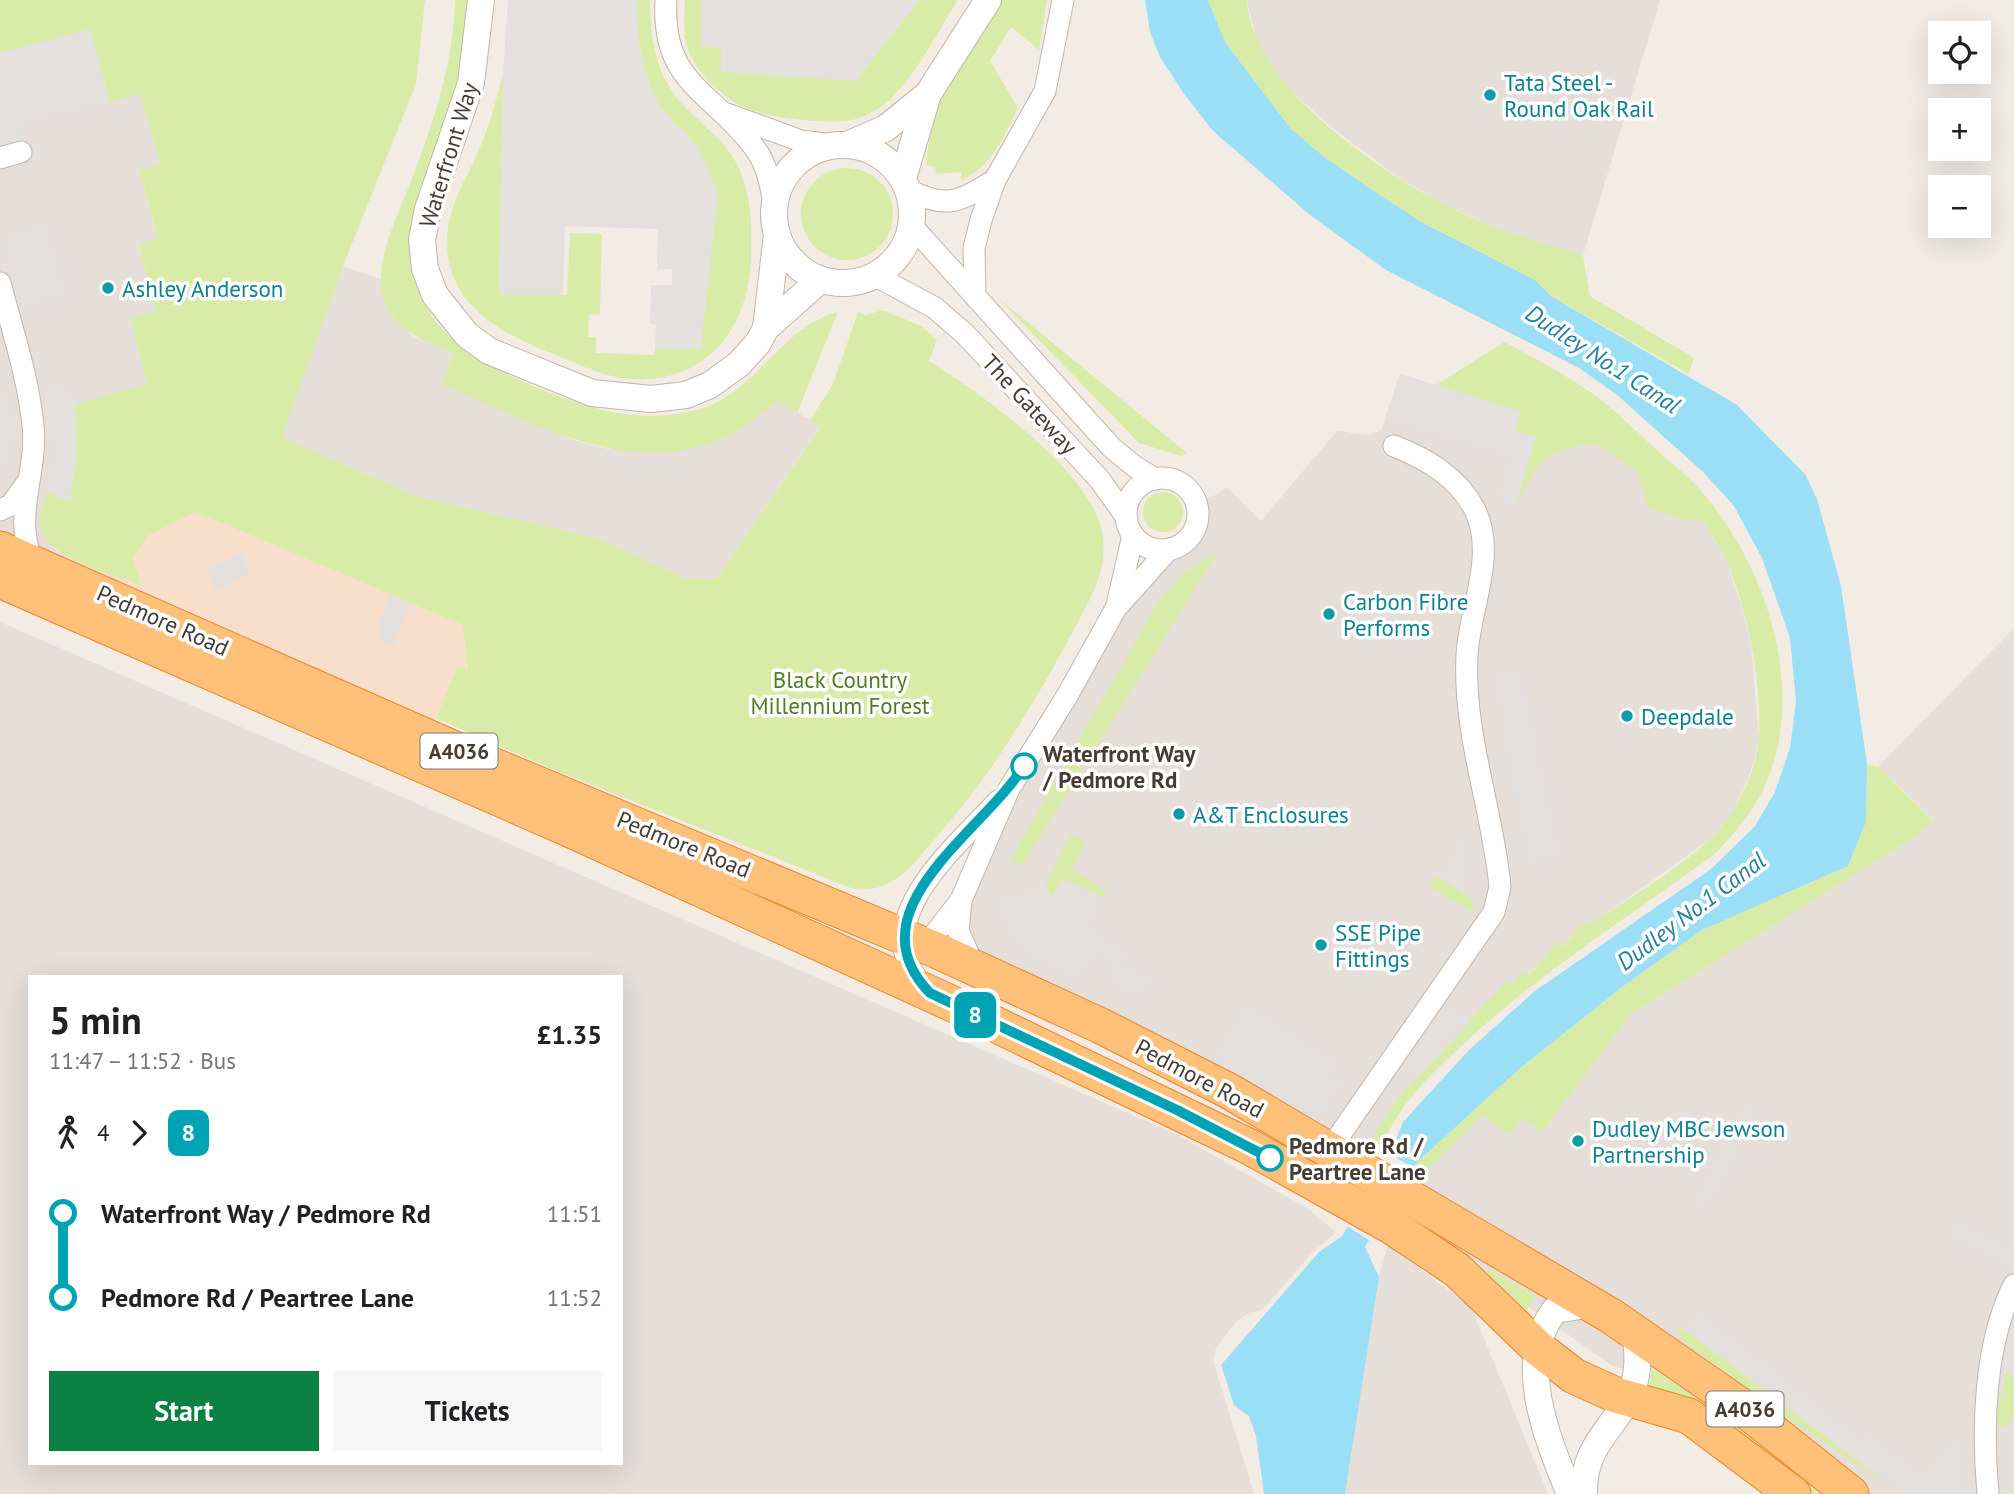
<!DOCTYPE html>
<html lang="en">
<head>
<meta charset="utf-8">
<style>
	:root { --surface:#fff; --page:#f6f6f6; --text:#202124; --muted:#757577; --accent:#0b8043 }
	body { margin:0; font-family:"PT Sans",sans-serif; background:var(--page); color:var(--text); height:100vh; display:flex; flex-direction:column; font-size:26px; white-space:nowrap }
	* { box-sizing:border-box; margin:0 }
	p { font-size:23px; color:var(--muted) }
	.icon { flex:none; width:38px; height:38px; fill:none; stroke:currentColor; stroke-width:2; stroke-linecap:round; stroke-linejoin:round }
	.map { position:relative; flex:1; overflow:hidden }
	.sheet { position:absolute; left:28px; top:975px; width:595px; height:490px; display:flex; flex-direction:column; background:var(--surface); border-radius:0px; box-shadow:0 7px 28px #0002 }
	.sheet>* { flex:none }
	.badge { padding:0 14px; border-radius:10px; font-size:24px; line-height:46px }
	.fabs { position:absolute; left:1928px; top:21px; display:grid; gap:14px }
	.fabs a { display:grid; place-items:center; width:63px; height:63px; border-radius:0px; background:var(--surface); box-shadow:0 7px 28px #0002; font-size:35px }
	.map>.badge { position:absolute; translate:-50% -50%; box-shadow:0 0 0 4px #fff }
	.legs { display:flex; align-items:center; gap:10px; height:77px; padding:0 21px; font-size:23px }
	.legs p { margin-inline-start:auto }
	.summary { display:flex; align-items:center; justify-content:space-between; height:119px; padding:0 21px }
	h1 { font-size:38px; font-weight:800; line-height:52px }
	.primary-button { display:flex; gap:14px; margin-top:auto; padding:14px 21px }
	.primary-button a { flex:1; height:80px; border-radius:0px; background:var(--accent); color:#fff; font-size:28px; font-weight:800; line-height:80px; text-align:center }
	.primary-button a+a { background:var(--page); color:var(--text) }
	ul { padding:0 21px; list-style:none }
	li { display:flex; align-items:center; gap:24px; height:84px; font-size:26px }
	li i { display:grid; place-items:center; width:10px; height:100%; margin:0 9px; background:currentColor }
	li i::after { content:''; width:18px; height:18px; margin:-9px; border:5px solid; border-radius:50%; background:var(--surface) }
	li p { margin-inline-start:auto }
	li:first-child i { background:linear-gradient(#0000 50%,currentColor 0) }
	li:last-child i { background:linear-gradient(currentColor 50%,#0000 0) }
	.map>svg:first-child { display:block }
	.commercial { fill:#f8dfcc }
	.industrial { fill:#e5ded9; fill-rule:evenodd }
	.green { fill:#d8eca8 }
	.parking { fill:#e3e0dd }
	.water { fill:#9adff6 }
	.pier { fill:#f3ece4 }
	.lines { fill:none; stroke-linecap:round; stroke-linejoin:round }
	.minor-casing { stroke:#c3b5a9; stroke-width:23 }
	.tertiary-casing { stroke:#c3b5a9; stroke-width:28 }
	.trunk-casing { stroke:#ea8427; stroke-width:37 }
	.minor { stroke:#fff; stroke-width:21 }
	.tertiary { stroke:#fff; stroke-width:26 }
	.trunk { stroke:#ffc17a; stroke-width:35 }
	.line-1-casing { stroke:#fff; stroke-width:16 }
	.line-1 { stroke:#00a3b4; stroke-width:10 }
	.culture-dot { fill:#0f9aa8; stroke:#fff; stroke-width:2.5 }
	.stop-1-dot { fill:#fff; stroke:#00a3b4; stroke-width:3.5 }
	.labels { text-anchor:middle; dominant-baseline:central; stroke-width:7; stroke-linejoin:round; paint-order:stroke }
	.shield { fill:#fff; stroke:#7e7670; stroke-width:2 }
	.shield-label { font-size:21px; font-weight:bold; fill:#463c33 }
	.culture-label { font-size:23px; fill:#0d838f; stroke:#fff; text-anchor:start }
	.street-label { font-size:23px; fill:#463c33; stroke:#fff }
	.park-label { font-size:23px; fill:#527c22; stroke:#fff }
	.stop-label { font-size:23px; font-weight:bold; fill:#463c33; stroke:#fff; text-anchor:start }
	.water-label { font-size:24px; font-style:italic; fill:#217fa1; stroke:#fff }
</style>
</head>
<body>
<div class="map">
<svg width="2014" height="1494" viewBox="0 0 2014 1494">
	<rect width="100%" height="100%" fill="#f3ece4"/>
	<polygon class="commercial" points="196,512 464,625 468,671 457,667 422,751 56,592 68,557 141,584 133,558 148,536"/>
	<g class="industrial">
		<polygon points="1247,0 1660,0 1583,255 1516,236 1444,205 1398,177 1326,123 1279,79 1258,47"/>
		<polygon points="0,53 141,93 160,164 139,171 158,239 138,245 156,311 130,319 147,384 53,548 68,557 56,592 0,568"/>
		<polygon points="343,266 380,279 393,317 414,337 454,354 441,384 573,440 608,449 741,428 777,401 820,426 716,580 685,578 600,539 415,496 281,437"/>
		<polygon points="1478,361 1550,390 1704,521 1727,563 1742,607 1751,645 1759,736 1754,762 1742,793 1729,817 1709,840 1600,918 1581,926 1562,946 1558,943 1528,975 1511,985 1506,982 1398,1098 1345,1183 1195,1093 1098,1043 934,968 938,951 973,875 1116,608 1192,533 1197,521 1195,501 1216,495 1226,487 1261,521 1337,431 1369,435 1381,430 1400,374 1436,385"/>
		<path d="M 0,622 L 1176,1134 L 1308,1209 L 1336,1232 L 1314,1251 L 1262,1310 L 1249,1313 L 1236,1322 L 1216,1348 L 1213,1360 L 1254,1494 L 0,1494 ZM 621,976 L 621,1463 L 30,1463 L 30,976 Z"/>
		<polygon points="2014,628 2014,1494 1816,1494 1660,1381 1611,1365 1398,1214 1423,1174 1482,1114 1510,1135 1523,1118 1542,1132 1631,1014 1917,836 1933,819 1878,767"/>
		<polygon points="1388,1245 1471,1307 1548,1494 1345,1494 1379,1277"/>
	</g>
	<g class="green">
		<path d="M 0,0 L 425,0 L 416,84 L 343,266 L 282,437 L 415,496 L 600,539 L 685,578 L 716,580 L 820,427 L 810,420 L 833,384 L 858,312 L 866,315 L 883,310 L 921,326 L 937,340 L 929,361 C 980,393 1082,465 1100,524 C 1104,539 1105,556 1101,571 C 1093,597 1077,623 1064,648 C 1026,717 986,782 933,841 C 922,853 910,870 896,879 C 882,888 867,892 851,888 L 547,767 L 436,718 L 457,667 L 468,671 L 463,625 L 196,512 L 148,536 L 133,558 L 141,585 C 114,574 43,558 40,525 C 39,514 44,502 47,492 L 69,501 L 76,457 L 75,404 L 147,384 L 130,318 L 156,311 L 138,244 L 158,238 L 139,170 L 160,164 L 141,94 L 110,102 L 90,30 L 0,53 Z"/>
		<path d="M 455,0 L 469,0 C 464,69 446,135 430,203 C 426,219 411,261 414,275 C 427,335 482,364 533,386 C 588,409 638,425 697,410 C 757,394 779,327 838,312 L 797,413 L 777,401 C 766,410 754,420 742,428 C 644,489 533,423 441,384 L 454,354 C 419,340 380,323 381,278 C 381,246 400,211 411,181 C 434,121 453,65 455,0 Z"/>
		<path d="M 636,0 L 650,0 C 650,30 654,65 672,91 C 691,119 723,135 738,166 C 752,195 752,228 751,259 C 748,331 704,385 628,379 C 604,377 581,365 558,356 C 507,336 448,308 447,244 C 446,209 466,180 479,150 C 490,125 496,100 503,74 L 499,295 L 567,295 L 570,233 L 602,234 L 600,314 L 589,315 L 588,337 L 596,337 L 596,353 L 654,355 L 655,348 L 701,349 L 699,148 C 687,135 670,122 661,108 C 641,75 637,37 636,0 Z"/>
		<path d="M 685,0 L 701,0 L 701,46 L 721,48 L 855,81 L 919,0 L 958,0 C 935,35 908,94 871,113 C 850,125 826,122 803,120 C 784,118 763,115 746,108 C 723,99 691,68 686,43 C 683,29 684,14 685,0 Z"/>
		<path d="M 1000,0 L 1047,0 L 1039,50 L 1011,27 L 990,61 L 1018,108 C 1003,137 992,167 961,180 L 961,172 L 936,174 L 935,166 L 926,166 C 932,93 962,59 1000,0 Z"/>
		<path d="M 1208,0 L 1247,0 C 1251,84 1374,167 1443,204 C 1487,227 1535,241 1583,255 L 1590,296 L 1694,358 L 1689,374 L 1551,296 L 1535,280 L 1425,224 L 1384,198 L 1323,156 L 1291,129 L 1225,42 Z"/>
		<circle cx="847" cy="214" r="46"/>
		<polygon points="998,298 1187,453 1181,456 1139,443"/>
		<path d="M 1504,342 C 1537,359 1570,377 1600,399 C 1621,415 1640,435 1659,452 C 1673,465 1690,477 1702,492 C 1770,571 1811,701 1759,798 C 1747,819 1732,836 1716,853 C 1632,915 1543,970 1466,1042 C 1431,1074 1397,1105 1381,1150 L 1370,1141 L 1398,1098 L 1506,981 L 1511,985 L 1524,971 L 1529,975 L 1558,942 L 1563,946 L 1581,926 L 1600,918 C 1636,893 1677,870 1709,840 C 1735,815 1757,773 1759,736 C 1762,684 1748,611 1727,563 C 1721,549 1711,535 1704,521 L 1679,518 L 1648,507 L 1637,471 L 1596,443 C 1539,452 1542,457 1516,506 L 1536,437 L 1515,430 L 1520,412 L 1436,385 Z"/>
		<circle cx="1163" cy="512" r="20"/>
		<polygon points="1218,552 1022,866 1010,860 1157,604 1182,574"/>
		<polygon points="1867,764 1878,767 1933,820 1917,836 1631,1014 1542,1132 1523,1118 1510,1135 1482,1115 1423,1174 1412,1167 1518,1070 1622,987 1702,930 1848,866 1866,822"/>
		<polygon points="1071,834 1086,843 1071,869 1106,891 1104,897 1062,879 1051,898 1045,885"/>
		<polygon points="1436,875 1472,899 1474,913 1429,886"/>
		<polygon points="1489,1269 1535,1296 1524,1315 1484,1276"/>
		<polygon points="1680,1327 1810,1422 1900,1493 1795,1423 1686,1344 1677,1331"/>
		<polygon points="1654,1367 1674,1375 1831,1494 1806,1494 1647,1389"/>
		<polygon points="2006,1372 2014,1377 2014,1416 2005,1428 1996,1422"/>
	</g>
	<g class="parking">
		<polygon points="508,0 636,0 640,49 648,82 662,110 699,148 718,193 701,349 655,348 656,325 650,324 651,285 672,285 672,269 657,270 658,229 565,226 563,295 499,295 503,74"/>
		<polygon points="701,0 919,0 855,81 721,72 721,48 701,46"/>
		<polygon points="90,29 110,102 22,126 28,151 0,158 0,53"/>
		<polygon points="48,222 68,296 18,309 0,234"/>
		<polygon points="1400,374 1520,411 1515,430 1536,437 1515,506 1494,499 1506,458 1385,421"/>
		<polygon points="68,376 75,404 76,457 70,502 44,491 50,455 42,383"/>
		<polygon points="9,386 18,431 7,466 0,463 0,388"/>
		<polygon points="241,553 250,573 216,591 206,570"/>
		<polygon points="390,594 411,603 393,646 380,639 379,625"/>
		<polygon points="1521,665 1563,856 1527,866 1499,728 1494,679 1495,669"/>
		<polygon points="1468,824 1472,899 1436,875"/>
		<polygon points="1062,879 1104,897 1092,927 1129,954 1125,966 1154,978 1149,996 1113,990 1109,965 1098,955 1075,983 1034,958 1011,938 1000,918 995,895 1045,885 1051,898"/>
		<polygon points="1245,1003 1340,1062 1332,1075 1346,1085 1321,1119 1208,1060"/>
		<polygon points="1450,1005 1470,1022 1414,1082 1400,1066"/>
		<polygon points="1742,1102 1759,1111 1708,1211 1691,1202"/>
		<polygon points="1679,1103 1698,1117 1665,1162 1646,1147"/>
		<polygon points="1955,1219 2014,1249 2014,1271 1947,1235"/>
		<polygon points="2014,1285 2014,1377 1992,1362"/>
		<polygon points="1698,1310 1861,1436 1867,1430 1923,1472 1952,1435 1966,1433 1965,1487 1962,1494 1900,1493 1684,1329"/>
	</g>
	<polygon class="water" points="1145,0 1208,0 1225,42 1291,129 1323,156 1384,198 1425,224 1535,280 1551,296 1737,405 1805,474 1817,499 1841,586 1867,764 1866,822 1848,866 1702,930 1622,987 1518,1070 1412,1167 1365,1247 1379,1277 1345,1494 1264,1494 1256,1436 1249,1416 1234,1405 1221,1365 1319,1252 1342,1236 1391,1152 1403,1122 1469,1050 1535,991 1711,869 1755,826 1775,792 1790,748 1796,702 1790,638 1762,558 1734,506 1703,472 1616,394 1579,368 1386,270 1310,215 1213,131 1184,94 1160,57 1150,32"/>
	<polygon class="pier" points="1387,1152 1415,1169 1372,1242 1345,1225"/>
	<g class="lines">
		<g class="minor-casing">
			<g id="minor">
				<path d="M 666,0 C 661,83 712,91 754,147 C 768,165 771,187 775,209"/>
				<polyline points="727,114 801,141 833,145"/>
				<polyline points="0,158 21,152"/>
				<path d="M 909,190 C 947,210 960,201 995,180"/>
				<polyline points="912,226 1111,447 1134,466 1155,479"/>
				<polyline points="876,276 935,308 966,335 1100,480 1127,518"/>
				<path d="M 0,283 C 12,329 28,377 33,425 C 38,472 12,517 33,563"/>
				<polyline points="975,295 974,248 981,220 995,180 1045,91 1063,0"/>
				<circle cx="1162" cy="514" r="36"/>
				<polyline points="0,510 11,505 26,484"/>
				<polyline points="1117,605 1133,535"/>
				<polyline points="915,950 935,934 961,900"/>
				<polyline points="974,966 958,931 961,900 1009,789 1067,696 1116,608 1169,549"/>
				<path d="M 925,988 C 862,923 955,848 998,801"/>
				<path d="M 1330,1149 L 1494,912 L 1500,887 C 1493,810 1463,735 1467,656 C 1469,609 1497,556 1475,510 C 1458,477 1427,459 1394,446"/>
				<path d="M 1988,1494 C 1982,1429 1984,1344 2014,1285"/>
			</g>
		</g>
		<g class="tertiary-casing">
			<g id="tertiary">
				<polyline points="481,0 471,83 428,209 422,240 425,269 435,295 467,335 489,351 592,393 651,399 686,395 710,385 739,364 758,343 766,328 820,280"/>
				<circle cx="843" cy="214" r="69"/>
				<polyline points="847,145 886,128 928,94"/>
				<polyline points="903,178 928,94 988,0"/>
				<polyline points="766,328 777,235"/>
				<path d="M 1570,1494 C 1548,1440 1514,1362 1555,1310 L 1592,1304"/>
				<path d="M 1584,1494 C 1582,1422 1654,1417 1634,1331"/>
			</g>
		</g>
		<g class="trunk-casing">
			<g id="trunk">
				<polyline points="0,549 468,755 938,951 1101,1026 1229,1091 1611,1316 1738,1404 1851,1494"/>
				<polyline points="0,580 569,829 955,1005 1250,1147 1391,1226 1457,1270 1539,1349 1574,1376 1616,1395 1689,1416 1793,1494"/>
			</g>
		</g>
		<use href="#minor" class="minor"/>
		<use href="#tertiary" class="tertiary"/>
		<use href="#trunk" class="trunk"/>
	</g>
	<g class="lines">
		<g class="line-1-casing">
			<path id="line-1" d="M 1024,766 C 982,833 850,910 930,993 L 1177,1110 L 1270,1158"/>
		</g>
		<use href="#line-1" class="line-1"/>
	</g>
	<g class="culture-dot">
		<circle cx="1490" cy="95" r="7"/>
		<circle cx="108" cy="288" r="7"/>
		<circle cx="1329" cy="614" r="7"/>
		<circle cx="1627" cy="716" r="7"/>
		<circle cx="1179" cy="814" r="7"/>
		<circle cx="1321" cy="945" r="7"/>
		<circle cx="1578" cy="1141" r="7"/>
	</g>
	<g class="stop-1-dot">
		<circle cx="1024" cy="766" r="12"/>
		<circle cx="1270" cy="1158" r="12"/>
	</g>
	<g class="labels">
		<g class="shield">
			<rect x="420.5" y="733.5" width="77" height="35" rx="5"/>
			<rect x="1706.5" y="1391.5" width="77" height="35" rx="5"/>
		</g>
		<g class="shield-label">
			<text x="459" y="751">A4036</text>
			<text x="1745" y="1409">A4036</text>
		</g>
		<g class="culture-label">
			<text x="1504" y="82">Tata Steel -<tspan x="1504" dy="26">Round Oak Rail</tspan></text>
			<text x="122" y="288">Ashley Anderson</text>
			<text x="1343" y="601">Carbon Fibre<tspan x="1343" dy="26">Performs</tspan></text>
			<text x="1641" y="716">Deepdale</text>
			<text x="1193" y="814">A&amp;T Enclosures</text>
			<text x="1335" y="932">SSE Pipe<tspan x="1335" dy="26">Fittings</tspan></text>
			<text x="1592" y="1128">Dudley MBC Jewson<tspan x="1592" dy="26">Partnership</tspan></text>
		</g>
		<g class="street-label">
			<text transform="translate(448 155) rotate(-73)">Waterfront Way</text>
			<text transform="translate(1030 404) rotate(47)">The Gateway</text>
			<text transform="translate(163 620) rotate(24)">Pedmore Road</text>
			<text transform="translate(684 844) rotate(22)">Pedmore Road</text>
			<text transform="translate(1200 1078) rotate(28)">Pedmore Road</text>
		</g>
		<g class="park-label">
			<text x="840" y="679">Black Country<tspan x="840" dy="26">Millennium Forest</tspan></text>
		</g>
		<g class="stop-label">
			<text x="1043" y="753">Waterfront Way<tspan x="1043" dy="26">/ Pedmore Rd</tspan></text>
			<text x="1289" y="1145">Pedmore Rd /<tspan x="1289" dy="26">Peartree Lane</tspan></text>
		</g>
		<g class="water-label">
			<text transform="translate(1603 359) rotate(33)">Dudley No.1 Canal</text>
			<text transform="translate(1691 911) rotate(-37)">Dudley No.1 Canal</text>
		</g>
	</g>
</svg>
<div class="fabs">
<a><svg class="icon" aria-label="locate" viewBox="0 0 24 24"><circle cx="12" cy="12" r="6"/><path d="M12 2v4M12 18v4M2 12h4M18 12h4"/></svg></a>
<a>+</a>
<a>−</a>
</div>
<b class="badge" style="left:975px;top:1015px;background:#00a3b4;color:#fff">8</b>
<section class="sheet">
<div class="summary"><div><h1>5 min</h1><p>11:47 – 11:52 · Bus</p></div><b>£1.35</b></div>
<div class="legs"><svg class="icon" aria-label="walk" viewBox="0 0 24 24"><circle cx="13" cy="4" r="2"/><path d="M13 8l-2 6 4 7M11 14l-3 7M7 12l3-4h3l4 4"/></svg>4<svg class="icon" aria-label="forward" viewBox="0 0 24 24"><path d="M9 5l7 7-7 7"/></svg><b class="badge" style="background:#00a3b4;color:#fff">8</b></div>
<ul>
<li><i style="color:#00a3b4"></i><b>Waterfront Way / Pedmore Rd</b><p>11:51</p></li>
<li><i style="color:#00a3b4"></i><b>Pedmore Rd / Peartree Lane</b><p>11:52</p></li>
</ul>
<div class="primary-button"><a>Start</a><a>Tickets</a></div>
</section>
</div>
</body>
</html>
